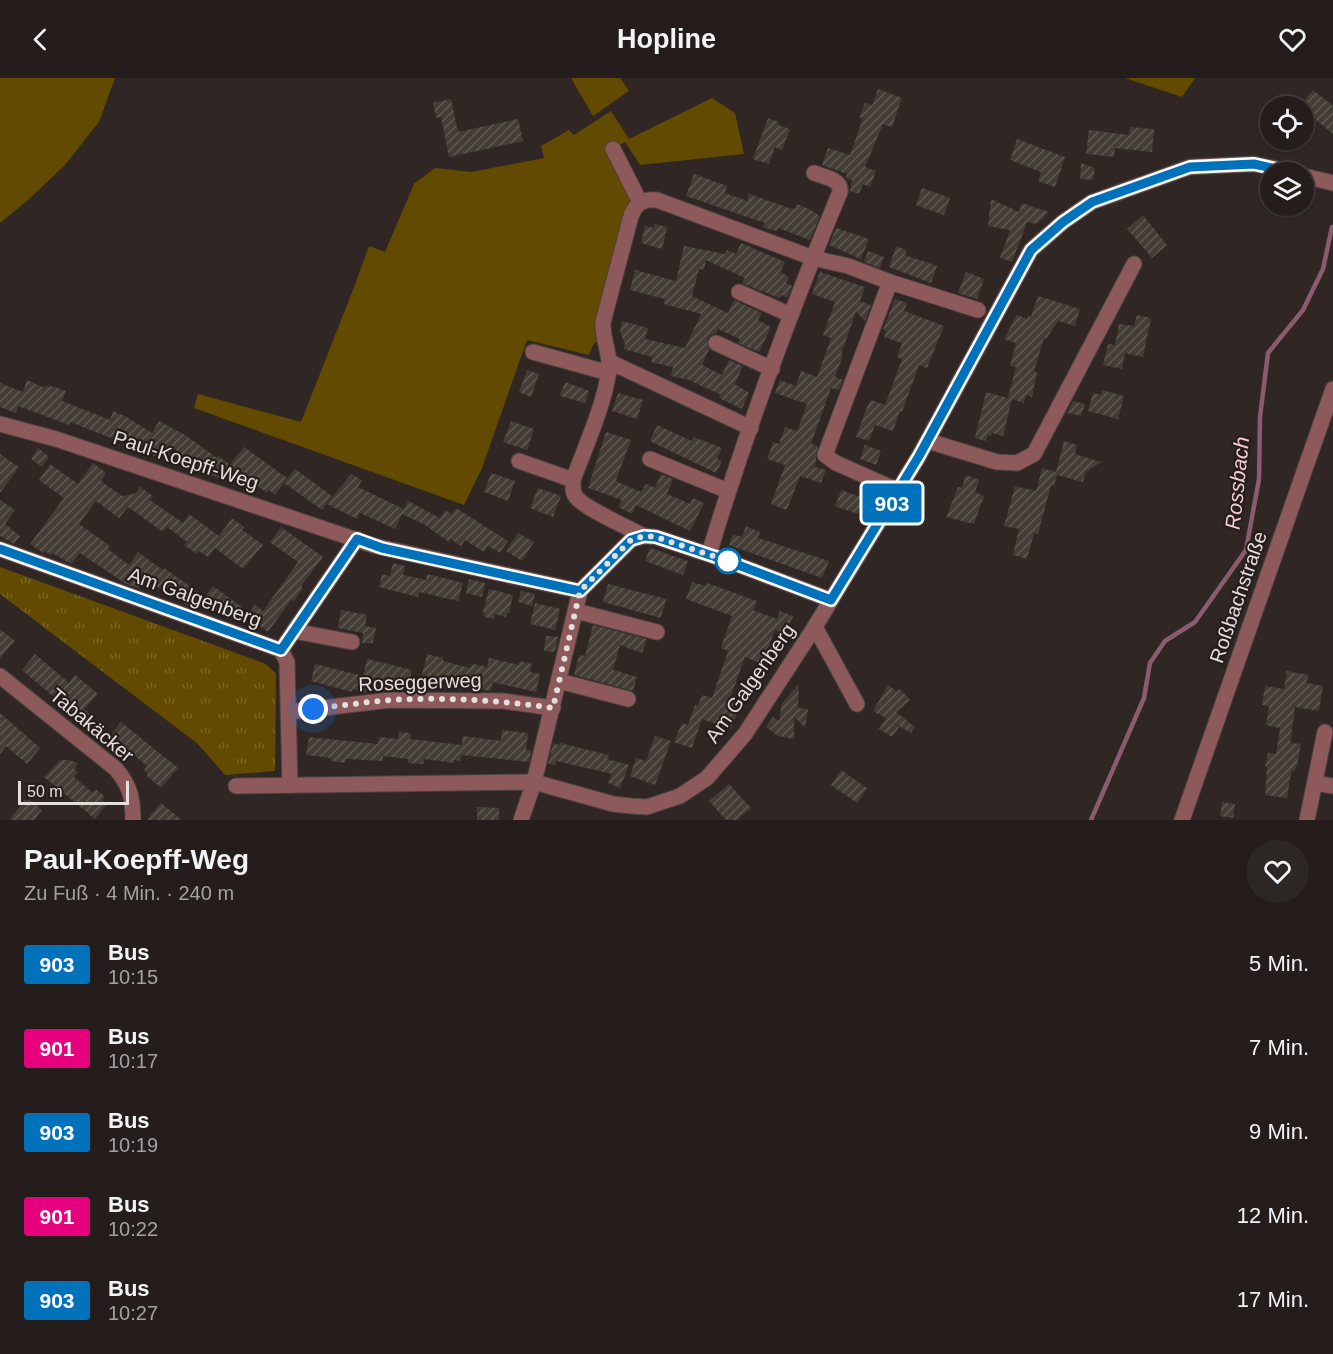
<!DOCTYPE html>
<html lang="de">
<head>
<meta charset="utf-8">
<style>
	:root { --surface:#241d1b; --page:#2c2624; --text:#f1f3f6; --muted:#a3a2a3; --line:#413b3a }
	body { margin:0; font-family:Helvetica,sans-serif; background:var(--page); color:var(--text); height:100vh; display:flex; flex-direction:column; font-size:22px; white-space:nowrap }
	* { box-sizing:border-box; margin:0 }
	p { font-size:20px; color:var(--muted) }
	.icon { flex:none; width:33px; height:33px; fill:none; stroke:currentColor; stroke-width:2; stroke-linecap:round; stroke-linejoin:round }
	.map { position:relative; height:742px; overflow:hidden }
	.side { display:flex; flex-direction:column; background:var(--surface); flex:1 }
	.side>* { flex:none }
	.badge { padding:0 12px; border-radius:4px; font-size:21px; line-height:39px }
	.tools { position:absolute; left:1260px; top:18px; display:grid; gap:12px }
	.tools a { display:grid; place-items:center; width:54px; height:54px; border-radius:50%; background:var(--surface); box-shadow:0 2px 4px #0004,0 0 0 2px var(--line); font-size:30px }
	.scale { position:absolute; left:18px; bottom:15px; width:111px; box-sizing:border-box; padding-left:6px; border:3px solid #e4dedc; border-top:0; font-size:16px; line-height:21px; white-space:nowrap; color:#e4dedc; -webkit-text-stroke:4px #261e1b; paint-order:stroke }
	.you { position:absolute; width:30px; height:30px; margin:-15px; border:4px solid #fff; border-radius:50%; background:#1a73e8; box-shadow:0 0 0 9px #1a73e833 }
	.map>.badge { position:absolute; translate:-50% -50%; box-shadow:0 0 0 3px #fff }
	.round { display:grid; place-items:center; flex:none; width:63px; height:63px; border-radius:32px; background:var(--page) }
	.overview { display:flex; align-items:center; justify-content:space-between; height:102px; padding:0 24px }
	h1 { font-size:28px; font-weight:800; line-height:45px }
	ul { padding:0; list-style:none }
	li { display:flex; align-items:center; gap:18px; height:84px; padding:0 24px }
	li div { flex:1 }
	li b { display:block; font-size:22px }
	li em { font-style:normal }
	li .badge { min-width:66px; font-weight:700; text-align:center }
	header { display:flex; justify-content:space-between; align-items:center; height:78px; padding:0 24px; background:var(--surface); font-size:27px; font-weight:800 }
	.map>svg:first-child { display:block }
	.grass { fill:#624a00 }
	.park { fill:url(#park-tufts) }
	.lines { fill:none; stroke-linecap:round; stroke-linejoin:round }
	.stream { stroke:#8b5c70; stroke-width:4.5 }
	.building { fill:url(#building-hatch) }
	.minor-casing { stroke:#4d4441; stroke-width:17 }
	.minor { stroke:#8e595a; stroke-width:15 }
	.line-casing { stroke:#fff; stroke-width:14 }
	.line { stroke:#0072bc; stroke-width:9 }
	.walk { stroke:#e4dedc; stroke-width:6; stroke-dasharray:0 10.8 }
	.stop-dot { fill:#fff; stroke:#0072bc; stroke-width:3 }
	.labels { text-anchor:middle; dominant-baseline:central; stroke-width:4.5; stroke-linejoin:round; paint-order:stroke }
	.street-label { font-size:20px; fill:#e4dedc; stroke:#261e1b }
	.water-label { font-size:21px; font-style:italic; fill:#f5cad9; stroke:#261e1b }
</style>
</head>
<body>
<header><svg class="icon" aria-label="back" viewBox="0 0 24 24"><path d="M15 5l-7 7 7 7"/></svg>Hopline<svg class="icon" aria-label="heart" viewBox="0 0 24 24"><path d="M12 20l-8-8c-3-5 5-10 8-4 3-6 11-1 8 4z"/></svg></header>
<div class="map">
<svg width="1333" height="742" viewBox="0 0 1333 742">
	<defs>
		<pattern id="park-tufts" width="24" height="20" patternUnits="userSpaceOnUse" patternTransform="scale(1.5)"><rect width="24" height="20" fill="#624a00"/><path d="M3 7l-1-3M5 7V3M7 7l1-3M15 17l-1-3M17 17v-4M19 17l1-3" fill="none" stroke="#786425"/></pattern>
		<pattern id="building-hatch" width="6" height="6" patternUnits="userSpaceOnUse" patternTransform="scale(1.5)"><rect width="6" height="6" fill="#443d36"/><path d="M-1 1l2-2M0 6l6-6M5 7l2-2" fill="none" stroke="#5f5952"/></pattern>
	</defs>
	<rect width="100%" height="100%" fill="#302724"/>
	<g class="grass">
		<polygon points="0,0 115,0 99,44 64,88 28,122 0,145"/>
		<polygon points="571,0 620,0 629,13 593,38"/>
		<polygon points="1125,0 1195,0 1182,19"/>
		<polygon points="712,20 735,35 744,76 640,87 625,64 609,73 631,123 626,130 605,203 594,249 598,262 593,267 589,277 527,262 482,390 464,427 194,330 198,316 301,344 356,204 369,168 385,174 414,106 435,90 471,94 544,80 541,68 569,52 574,57 611,33 629,61"/>
	</g>
	<polygon class="park" points="0,489 266,586 276,596 275,693 225,697 198,666 0,516"/>
	<g class="lines">
		<polyline class="stream" points="1091,742 1144,620 1150,585 1165,563 1195,544 1246,472 1259,401 1260,339 1268,275 1303,232 1323,191 1332,149"/>
	</g>
	<g class="building">
		<polygon points="878,11 902,20 892,49 883,46 865,89 876,93 870,109 863,106 859,116 850,113 852,102 846,100 847,96 822,87 828,70 850,77 863,40 859,39 865,25 872,27"/>
		<polygon points="1313,12 1333,28 1333,56 1307,35 1309,33 1301,27"/>
		<polygon points="451,21 458,54 518,41 523,63 449,79 441,39 436,40 433,25"/>
		<polygon points="768,40 779,44 778,47 790,51 782,72 775,69 769,86 753,81"/>
		<polygon points="1130,49 1154,51 1152,74 1115,70 1114,79 1086,76 1089,52 1129,57"/>
		<polygon points="1017,61 1065,79 1055,109 1038,103 1041,94 1010,82"/>
		<polygon points="1081,85 1095,90 1093,102 1080,101"/>
		<polygon points="694,96 727,108 725,115 747,123 749,116 792,131 793,130 795,131 797,126 807,130 820,138 810,162 778,150 777,153 763,149 765,145 686,118"/>
		<polygon points="922,110 950,120 944,137 916,127"/>
		<polygon points="991,121 1019,134 1022,125 1049,134 1037,146 1027,144 1012,184 1000,180 1010,152 988,148"/>
		<polygon points="1143,137 1167,167 1152,180 1127,151"/>
		<polygon points="655,146 667,149 662,171 641,165 645,148 654,150"/>
		<polygon points="836,150 869,161 861,181 829,167"/>
		<polygon points="741,165 785,184 780,194 789,199 786,205 792,208 787,220 781,217 779,220 742,205 745,200 706,182 704,192 699,191 692,218 728,235 734,222 762,235 758,242 771,249 759,274 738,265 740,261 718,251 716,255 711,257 707,261 709,271 702,287 722,297 729,282 743,288 735,306 749,315 742,331 719,320 721,317 689,302 671,298 673,289 651,284 652,279 624,271 625,267 620,253 622,243 648,250 645,261 685,270 701,236 664,226 665,221 630,212 635,192 676,203 684,168 725,176 727,172 736,176"/>
		<polygon points="896,168 906,172 905,177 937,188 931,205 889,189"/>
		<polygon points="868,173 884,179 880,190 864,184"/>
		<polygon points="820,194 865,209 860,223 871,227 865,243 856,234 841,276 843,277 835,299 843,302 839,312 831,310 811,366 818,368 815,389 826,392 821,405 800,398 787,432 771,426 785,387 767,381 773,364 779,366 785,349 797,353 807,326 775,315 780,302 796,308 801,293 817,299 831,260 823,257 835,224 812,216"/>
		<polygon points="966,194 984,201 977,221 958,215"/>
		<polygon points="1038,218 1080,231 1075,248 1058,243 1046,261 1044,260 1034,293 1037,294 1032,319 1026,317 1024,325 1012,321 1003,358 992,355 991,358 988,357 986,363 975,360 986,314 1008,320 1016,289 1010,288 1016,265 1004,261 1017,237 1027,241 1028,238 1031,239"/>
		<polygon points="895,221 907,225 904,233 944,248 927,290 919,287 902,334 900,333 893,353 875,347 869,363 856,359 867,329 871,322 885,327 902,281 897,279 902,265 884,259 886,253 883,251"/>
		<polygon points="1137,237 1151,240 1143,279 1125,275 1122,291 1103,287 1108,266 1115,267 1119,246 1134,248"/>
		<polygon points="527,292 539,296 531,319 519,314"/>
		<polygon points="27,302 45,310 46,308 56,309 66,313 62,323 110,342 113,333 125,338 152,355 159,343 185,357 217,380 218,378 229,386 219,401 213,397 212,398 173,370 165,382 159,378 158,380 124,358 122,361 115,357 114,361 70,344 69,347 18,328 16,335 0,329 0,305 23,314"/>
		<polygon points="565,304 589,313 585,325 560,318"/>
		<polygon points="1102,312 1124,318 1118,341 1088,333 1093,315 1101,317"/>
		<polygon points="618,315 643,322 637,341 612,333"/>
		<polygon points="1073,323 1085,326 1081,338 1067,335"/>
		<polygon points="511,343 534,351 527,372 503,364"/>
		<polygon points="657,347 692,363 694,359 722,370 717,381 722,383 716,395 650,363"/>
		<polygon points="606,354 631,362 616,402 618,404 641,414 646,406 655,410 661,396 673,401 667,416 690,426 693,420 704,425 690,453 636,427 632,436 618,429 622,422 588,410"/>
		<polygon points="1064,363 1077,367 1075,376 1101,384 1086,394 1083,404 1057,397 1054,408 1051,407 1038,456 1034,455 1027,481 1013,477 1019,451 1004,448 1015,408 1036,413 1042,390 1056,394"/>
		<polygon points="865,367 881,373 876,387 860,381"/>
		<polygon points="244,369 287,400 275,417 269,412 267,415 229,388"/>
		<polygon points="38,370 49,379 42,389 31,381"/>
		<polygon points="0,376 19,389 0,415"/>
		<polygon points="93,385 106,395 101,403 122,418 136,415 140,409 153,418 150,422 183,445 189,436 219,458 232,440 244,449 242,452 263,467 243,491 215,470 208,479 199,473 197,476 184,467 187,464 167,449 163,454 128,429 119,440 96,423 79,446 110,468 108,471 129,487 138,474 163,492 164,490 205,519 213,508 242,529 234,540 222,531 219,536 202,523 196,531 190,527 188,528 162,509 160,511 145,500 138,510 126,506 80,475 71,486 53,475 51,477 45,473 43,475 30,466 64,420 39,402 50,386 78,406"/>
		<polygon points="295,391 332,418 322,432 284,405"/>
		<polygon points="491,395 515,403 508,423 484,414"/>
		<polygon points="351,396 362,402 358,409 404,431 408,423 440,440 445,432 452,436 456,430 508,463 500,475 488,468 484,474 465,462 461,468 451,461 449,464 425,447 402,436 395,451 360,435 357,441 327,426"/>
		<polygon points="966,397 979,402 975,414 984,418 974,446 946,439 958,409 962,410"/>
		<polygon points="538,410 561,418 553,439 530,430"/>
		<polygon points="841,412 864,420 858,436 835,428"/>
		<polygon points="0,422 15,432 5,446 20,458 14,466 0,458"/>
		<polygon points="746,448 760,454 758,460 829,483 822,500 729,467 733,456 742,459"/>
		<polygon points="281,449 323,479 301,508 303,510 294,523 291,522 268,554 247,538 255,527 263,533 298,484 270,464"/>
		<polygon points="518,455 534,464 522,483 506,473"/>
		<polygon points="650,470 688,483 683,497 645,483"/>
		<polygon points="393,485 405,488 403,497 426,502 427,496 463,505 458,523 419,514 418,519 379,509 382,496 390,498"/>
		<polygon points="469,501 485,505 482,519 466,515"/>
		<polygon points="692,504 706,508 707,505 757,523 753,532 777,541 780,533 793,538 786,556 775,552 762,586 745,579 731,618 739,621 735,634 737,635 731,651 702,641 692,670 674,664 682,645 688,647 695,627 698,628 702,617 712,620 728,573 721,570 732,538 686,521"/>
		<polygon points="608,506 666,521 661,540 603,524"/>
		<polygon points="489,511 513,517 509,535 507,534 506,539 495,536 494,541 485,539 483,533"/>
		<polygon points="521,513 535,516 532,528 518,524"/>
		<polygon points="535,525 560,531 555,552 530,546"/>
		<polygon points="341,532 367,537 365,548 376,550 373,565 362,565 363,555 338,550"/>
		<polygon points="593,547 647,561 642,575 620,567 613,592 637,599 633,613 574,597 579,577 585,578"/>
		<polygon points="0,551 15,563 0,580"/>
		<polygon points="546,558 558,559 555,574 544,573"/>
		<polygon points="35,576 69,605 75,597 98,616 84,631 92,638 83,647 54,621 55,620 22,592"/>
		<polygon points="427,576 443,580 443,583 470,590 473,586 487,589 489,580 519,587 520,583 532,586 530,594 540,596 536,614 493,604 490,613 489,613 422,597"/>
		<polygon points="367,581 412,592 408,610 369,600 366,615 352,611 352,614 311,603 315,586 363,598"/>
		<polygon points="1287,593 1308,597 1307,605 1323,608 1319,633 1295,629 1290,665 1301,666 1297,688 1296,688 1295,693 1292,693 1290,700 1287,720 1265,717 1267,689 1265,688 1268,675 1276,676 1280,650 1266,647 1269,628 1262,627 1265,608 1284,611"/>
		<polygon points="799,606 798,630 808,631 805,649 794,639 794,661 778,658 766,649 773,639 779,643 782,625"/>
		<polygon points="888,607 896,613 900,611 910,622 896,634 915,649 911,655 889,642 899,649 892,659 879,651 886,640 873,633"/>
		<polygon points="0,635 40,670 27,686 6,668 0,676"/>
		<polygon points="121,644 178,690 161,710 147,698 148,696 144,692 147,688 129,673 126,677 107,662"/>
		<polygon points="502,652 528,655 526,672 531,673 529,684 461,677 460,683 454,682 454,685 424,681 423,686 408,685 408,681 383,678 383,683 345,681 345,685 331,683 331,680 306,677 309,659 378,666 379,659 398,661 399,654 411,655 410,661 462,667 461,672 463,658 501,663"/>
		<polygon points="655,658 671,663 655,707 630,698 636,680 646,683"/>
		<polygon points="553,665 559,667 560,665 609,677 607,681 629,687 620,710 608,705 612,696 556,683 555,687 548,686"/>
		<polygon points="60,682 68,682 78,685 74,691 78,694 74,699 93,715 96,711 105,719 102,722 107,726 95,741 44,699"/>
		<polygon points="841,692 867,710 857,725 831,707"/>
		<polygon points="729,706 751,730 737,742 726,742 709,723"/>
		<polygon points="25,722 30,722 42,732 34,742 9,742"/>
		<polygon points="1222,724 1235,726 1233,740 1220,738"/>
		<polygon points="161,725 182,742 147,742"/>
		<polygon points="477,729 499,730 499,742 477,742"/>
	</g>
	<g class="lines">
		<g class="minor-casing">
			<g id="minor">
				<polyline points="613,71 640,124"/>
				<polyline points="1304,98 1333,105"/>
				<polyline points="890,204 825,377 836,385 899,413"/>
				<polyline points="739,214 791,237"/>
				<polyline points="716,265 772,291"/>
				<polyline points="533,274 609,295"/>
				<polyline points="610,284 751,350"/>
				<polyline points="0,346 56,361 375,468 580,513 631,462 644,458 656,459 725,482 831,522"/>
				<polyline points="928,363 997,384 1017,385 1034,376 1134,186"/>
				<polyline points="650,381 728,413"/>
				<polyline points="519,383 573,402"/>
				<path d="M 644,458 C 629,450 586,431 577,420 C 572,415 573,409 573,402 C 584,372 609,316 609,286 C 609,272 602,259 603,244 L 631,138 C 636,125 643,121 657,122 L 813,180 L 848,188 L 890,204 L 978,232"/>
				<polyline points="0,471 281,572 287,584 290,707"/>
				<path d="M 709,476 C 746,353 791,232 840,114 C 842,101 824,99 814,95"/>
				<polyline points="576,533 657,554"/>
				<polyline points="815,549 857,626"/>
				<polyline points="294,553 352,564"/>
				<polyline points="281,572 357,461"/>
				<path d="M 0,598 L 116,691 C 130,708 133,720 133,742"/>
				<polyline points="559,603 628,621"/>
				<polyline points="289,634 390,622 503,623 553,630"/>
				<polyline points="1315,705 1333,708"/>
				<polyline points="236,708 534,704 613,726 631,728 647,729 680,718 707,700 745,656 814,550 919,378 1031,172 1063,144 1092,124 1190,89 1254,86 1290,94"/>
				<polyline points="521,742 534,704 580,513"/>
				<polyline points="1182,742 1333,311"/>
				<polyline points="1307,742 1325,654"/>
			</g>
		</g>
		<use href="#minor" class="minor"/>
	</g>
	<g class="lines">
		<g class="line-casing">
			<polyline id="line" points="0,471 281,572 357,461 382,470 580,513 631,462 644,458 656,459 725,482 831,522 919,378 1031,172 1063,144 1092,124 1190,89 1254,86 1290,94"/>
		</g>
		<use href="#line" class="line"/>
		<path class="walk" d="M 313,631 C 339,628 365,624 391,622 C 445,619 499,622 553,630 L 580,513 L 631,462 L 644,458 L 656,459 L 728,483"/>
	</g>
	<circle class="stop-dot" cx="728" cy="483" r="12"/>
	<g class="labels">
		<g class="street-label">
			<text transform="translate(186 382) rotate(18)">Paul-Koepff-Weg</text>
			<text transform="translate(195 519) rotate(20)">Am Galgenberg</text>
			<text transform="translate(1238 519) rotate(-71)">Roßbachstraße</text>
			<text transform="translate(420 604) rotate(-2)">Roseggerweg</text>
			<text transform="translate(750 605) rotate(-55)">Am Galgenberg</text>
			<text transform="translate(92 647) rotate(40)">Tabakäcker</text>
		</g>
		<g class="water-label">
			<text transform="translate(1237 405) rotate(-84)">Rossbach</text>
		</g>
	</g>
</svg>
<div class="tools">
<a><svg class="icon" aria-label="locate" viewBox="0 0 24 24"><circle cx="12" cy="12" r="6"/><path d="M12 2v4M12 18v4M2 12h4M18 12h4"/></svg></a>
<a><svg class="icon" aria-label="layers" viewBox="0 0 24 24"><path d="M12 4l9 5-9 5-9-5zM3 14l9 5 9-5"/></svg></a>
</div>
<div class="scale">50 m</div>
<div class="you" style="left:313px;top:631px"></div>
<b class="badge" style="left:892px;top:425px;background:#0072bc;color:#fff">903</b>
</div>
<section class="side">
<div class="overview"><div><h1>Paul-Koepff-Weg</h1><p>Zu Fuß · 4 Min. · 240 m</p></div><a class="round"><svg class="icon" aria-label="heart" viewBox="0 0 24 24"><path d="M12 20l-8-8c-3-5 5-10 8-4 3-6 11-1 8 4z"/></svg></a></div>
<ul>
<li><span class="badge" style="background:#0072bc;color:#fff">903</span><div><b>Bus</b><p>10:15</p></div><em>5 Min.</em></li>
<li><span class="badge" style="background:#e6007e;color:#fff">901</span><div><b>Bus</b><p>10:17</p></div><em>7 Min.</em></li>
<li><span class="badge" style="background:#0072bc;color:#fff">903</span><div><b>Bus</b><p>10:19</p></div><em>9 Min.</em></li>
<li><span class="badge" style="background:#e6007e;color:#fff">901</span><div><b>Bus</b><p>10:22</p></div><em>12 Min.</em></li>
<li><span class="badge" style="background:#0072bc;color:#fff">903</span><div><b>Bus</b><p>10:27</p></div><em>17 Min.</em></li>
</ul>
</section>
</body>
</html>
